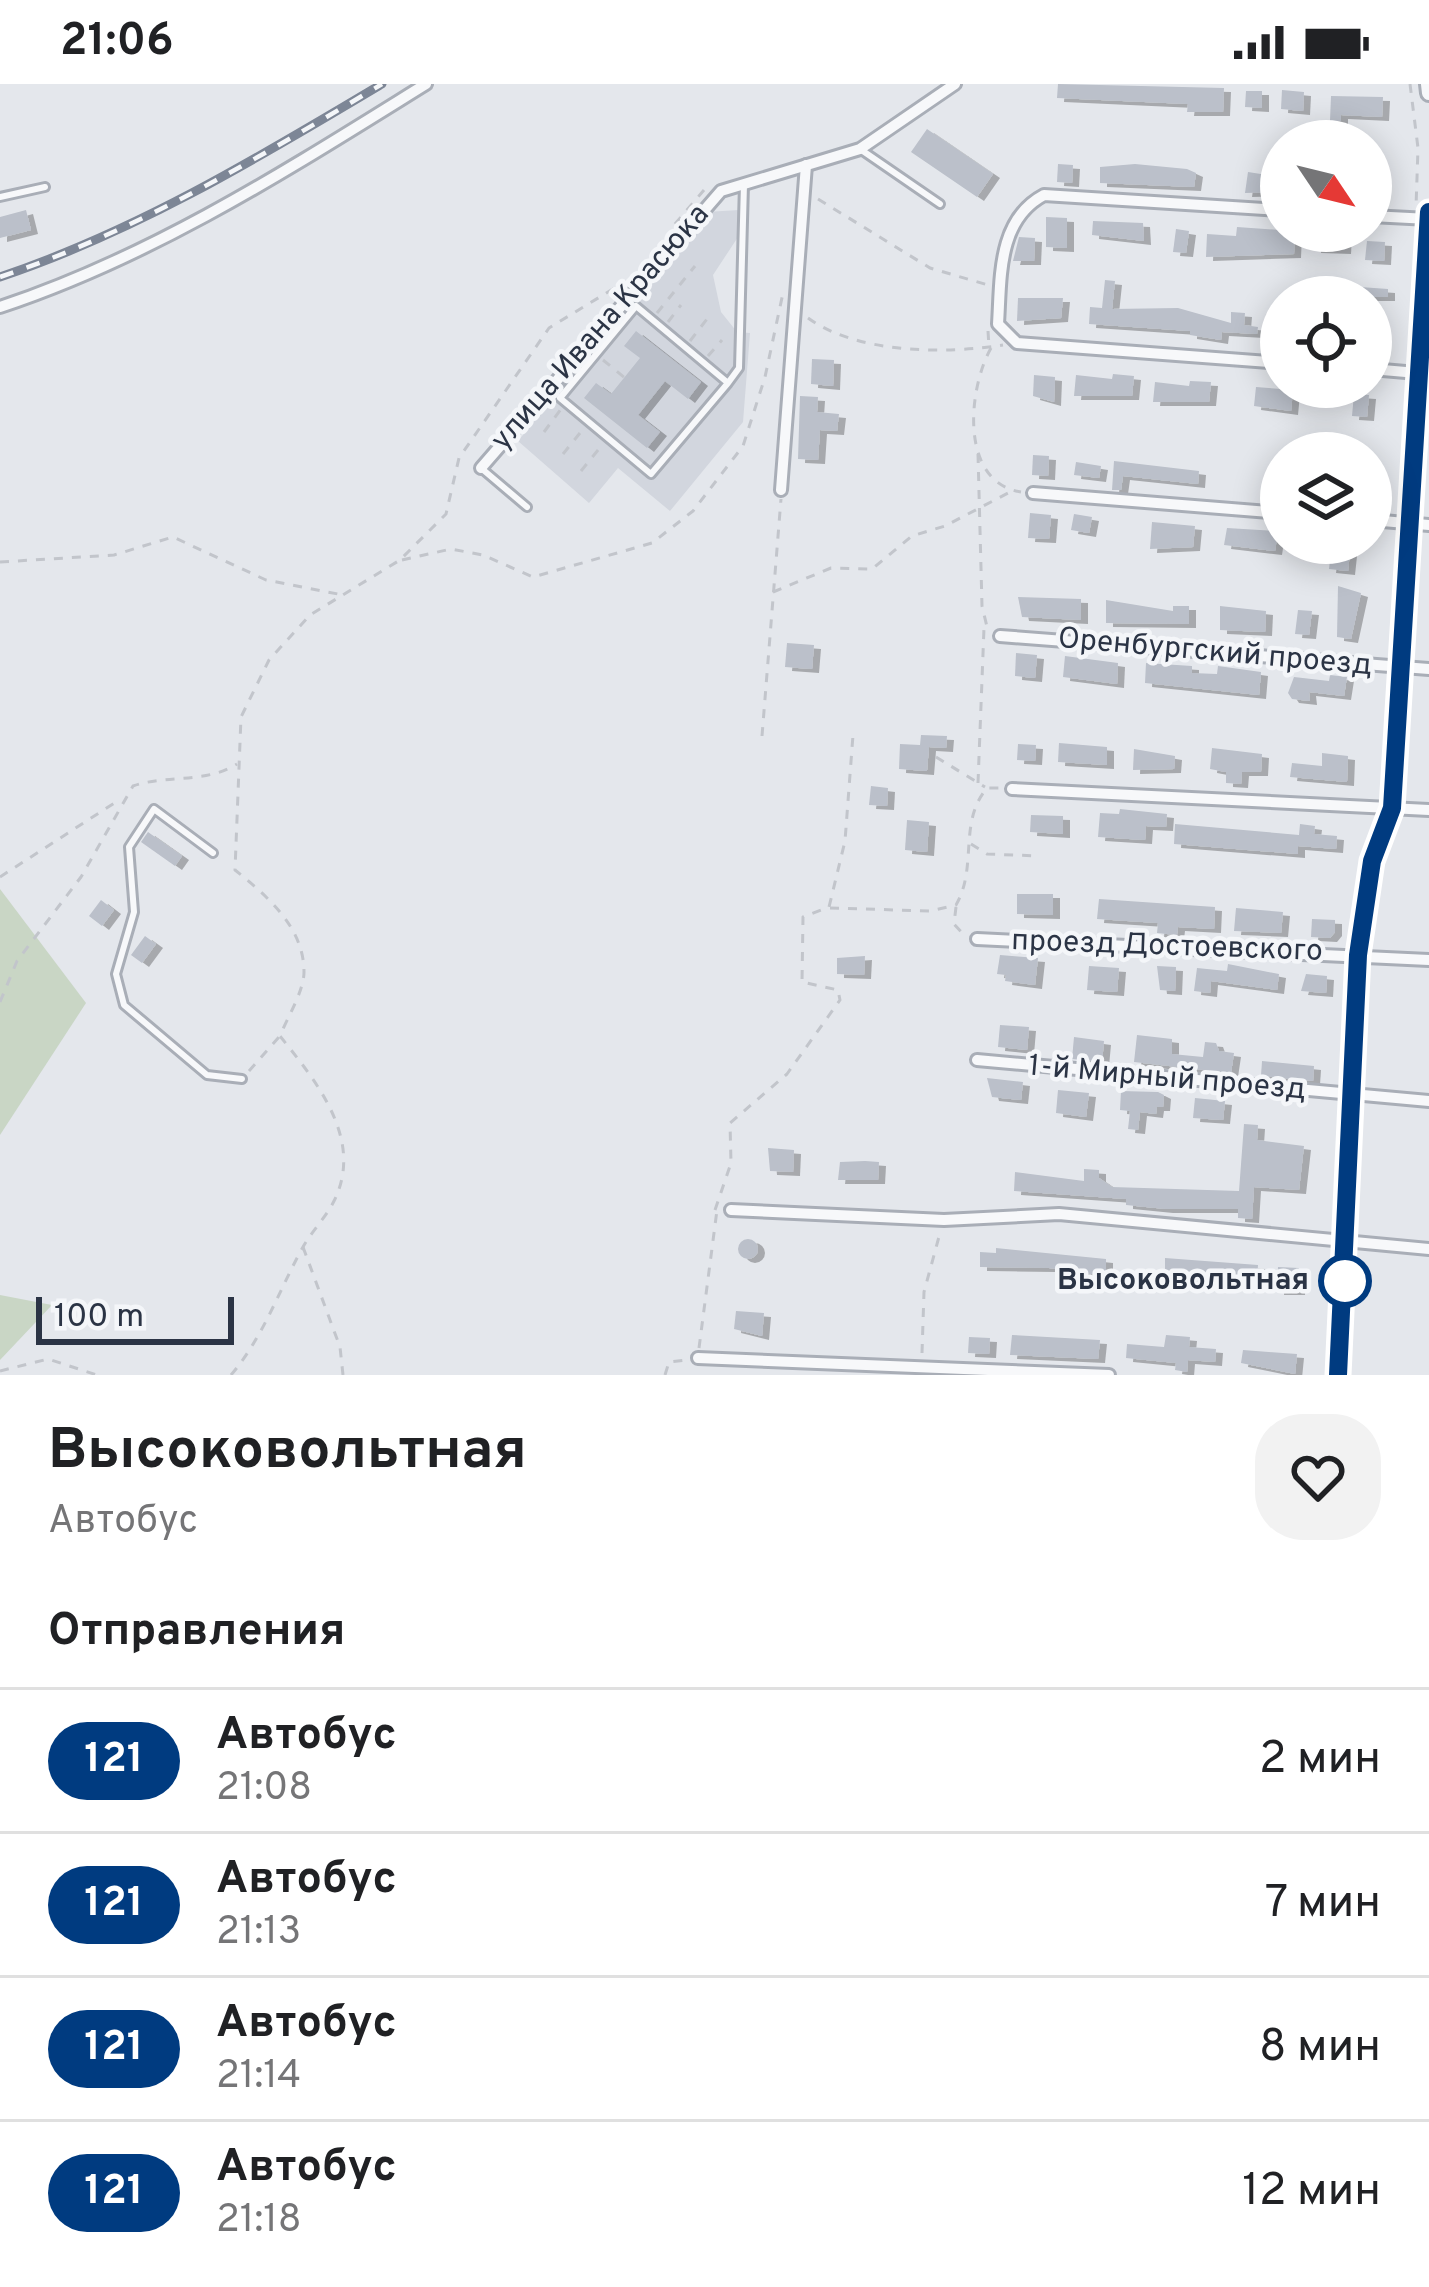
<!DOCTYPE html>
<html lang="ru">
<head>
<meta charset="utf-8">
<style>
	:root { --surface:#fff; --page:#f2f2f2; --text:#202124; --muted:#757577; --line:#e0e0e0 }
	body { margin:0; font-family:Overpass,sans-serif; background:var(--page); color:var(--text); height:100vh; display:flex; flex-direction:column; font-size:45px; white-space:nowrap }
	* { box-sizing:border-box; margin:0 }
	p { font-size:39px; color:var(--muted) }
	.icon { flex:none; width:66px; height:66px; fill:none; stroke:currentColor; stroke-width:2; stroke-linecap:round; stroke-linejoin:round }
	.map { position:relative; height:1291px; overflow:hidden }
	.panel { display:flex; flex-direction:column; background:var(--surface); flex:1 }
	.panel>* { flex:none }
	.badge { padding:0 24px; border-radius:39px; font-size:42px; line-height:78px }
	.needle { width:78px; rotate:125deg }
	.tools { position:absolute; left:1260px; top:36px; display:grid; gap:24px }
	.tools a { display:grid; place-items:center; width:132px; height:132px; border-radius:50%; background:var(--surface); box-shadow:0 6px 30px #0003; font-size:60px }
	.scale { position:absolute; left:36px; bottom:30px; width:198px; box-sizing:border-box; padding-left:12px; border:6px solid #2b3445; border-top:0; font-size:33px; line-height:42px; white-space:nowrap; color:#2b3445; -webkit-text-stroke:9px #f4f6f9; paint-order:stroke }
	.map>.badge { position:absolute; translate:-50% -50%; box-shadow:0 0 0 6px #fff }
	h2 { padding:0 48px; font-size:45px; line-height:108px }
	.round { display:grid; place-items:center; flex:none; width:126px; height:126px; border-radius:48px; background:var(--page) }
	.overview { display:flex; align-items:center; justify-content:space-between; height:204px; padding:0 48px }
	h1 { font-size:57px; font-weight:700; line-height:90px }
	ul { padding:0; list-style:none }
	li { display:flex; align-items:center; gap:36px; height:144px; padding:0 48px; border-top:3px solid var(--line) }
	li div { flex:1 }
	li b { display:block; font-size:45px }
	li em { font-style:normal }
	li .badge { min-width:132px; font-weight:700; text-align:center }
	.status { display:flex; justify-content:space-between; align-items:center; height:84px; padding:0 60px; background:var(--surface); direction:ltr }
	.status svg { height:33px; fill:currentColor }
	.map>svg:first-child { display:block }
	.built { fill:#d2d6de }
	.green { fill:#c9d6c5 }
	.building { fill:#bbc0ca; filter:url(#shadow) }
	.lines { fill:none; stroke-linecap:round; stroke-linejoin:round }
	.service-casing { stroke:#a9aeb7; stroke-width:12 }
	.minor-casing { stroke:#a9aeb7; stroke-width:16 }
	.tertiary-casing { stroke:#a9aeb7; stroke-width:20 }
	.path { stroke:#c2c5cb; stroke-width:3; stroke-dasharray:9 9; stroke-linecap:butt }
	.service { stroke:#f7f8fa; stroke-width:6 }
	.minor { stroke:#f7f8fa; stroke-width:10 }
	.tertiary { stroke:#f7f8fa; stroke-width:14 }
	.rail-casing { stroke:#7d8696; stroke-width:9 }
	.rail { stroke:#f4f6f9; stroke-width:4.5; stroke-dasharray:14; stroke-linecap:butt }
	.line-casing { stroke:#fff; stroke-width:27 }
	.line { stroke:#003b80; stroke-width:18 }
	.stop-dot { fill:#fff; stroke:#003b80; stroke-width:6 }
	.labels { text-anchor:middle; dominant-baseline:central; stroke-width:9; stroke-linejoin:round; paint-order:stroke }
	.street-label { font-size:30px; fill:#2b3445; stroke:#f4f6f9 }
	.stop-label { font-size:30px; font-weight:bold; fill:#2b3445; stroke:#f4f6f9; text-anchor:end }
</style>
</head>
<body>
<div class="status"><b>21:06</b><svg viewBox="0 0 49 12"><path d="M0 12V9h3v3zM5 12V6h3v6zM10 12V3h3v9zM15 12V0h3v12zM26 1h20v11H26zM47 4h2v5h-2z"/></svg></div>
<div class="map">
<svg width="1429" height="1291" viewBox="0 0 1429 1291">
	<defs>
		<filter id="shadow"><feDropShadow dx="7" dy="4" stdDeviation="0" flood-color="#0004"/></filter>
	</defs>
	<rect width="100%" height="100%" fill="#e4e7ec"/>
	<polygon class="built" points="739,126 738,153 713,191 721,228 737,248 750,249 743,338 670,427 618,384 589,419 518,357 706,128"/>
	<g class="green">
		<polygon points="0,805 86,919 0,1051"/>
		<polygon points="0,1211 52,1221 0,1276"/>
	</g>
	<g class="building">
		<polygon points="1058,0 1224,4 1223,28 1187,28 1188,20 1057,14"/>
		<polygon points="1282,6 1304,8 1303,27 1281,25"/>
		<polygon points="1246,7 1262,7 1262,24 1245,23"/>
		<polygon points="1331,12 1383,13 1382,33 1341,31 1341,37 1330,37"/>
		<polygon points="927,45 993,90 977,113 911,68"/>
		<polygon points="1058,80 1073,81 1072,99 1057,98"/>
		<polygon points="1135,80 1187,85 1196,89 1194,103 1100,99 1100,83"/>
		<polygon points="1248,88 1281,93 1281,108 1245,109"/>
		<polygon points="26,126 31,146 0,154 0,133"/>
		<polygon points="1046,133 1067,134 1067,164 1046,163"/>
		<polygon points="1093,137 1143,139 1144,157 1092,151"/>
		<polygon points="1237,143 1295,147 1294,170 1206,173 1207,150 1236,152"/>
		<polygon points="1176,145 1189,147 1186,169 1173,168"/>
		<polygon points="1315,147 1345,148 1344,166 1314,165"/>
		<polygon points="1019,153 1035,154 1034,177 1013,177"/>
		<polygon points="1367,157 1385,158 1384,177 1365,176"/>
		<polygon points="1105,196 1115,197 1112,225 1178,224 1231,239 1231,228 1245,229 1244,241 1258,243 1257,250 1222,248 1221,256 1190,251 1190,247 1089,240 1090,223 1102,224"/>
		<polygon points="1346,202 1388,205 1388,213 1345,213"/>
		<polygon points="1018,214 1063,214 1061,234 1017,237"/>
		<polygon points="1266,230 1281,230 1281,251 1264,248"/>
		<polygon points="636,247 701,298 688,315 665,297 638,331 660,348 647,364 584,314 596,299 611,310 640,274 624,262"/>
		<polygon points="812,275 834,276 833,302 811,300"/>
		<polygon points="1113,290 1134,292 1132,312 1074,312 1076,291 1112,295"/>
		<polygon points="1034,291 1055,293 1054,318 1033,312"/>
		<polygon points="1190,297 1211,298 1209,318 1153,318 1155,298 1189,302"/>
		<polygon points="1256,303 1293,306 1291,327 1254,322"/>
		<polygon points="1354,310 1369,311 1367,333 1352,332"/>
		<polygon points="800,312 818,313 817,328 839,330 837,347 820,346 818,376 798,375"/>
		<polygon points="1033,371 1049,372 1048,392 1032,391"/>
		<polygon points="1114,377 1199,387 1198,400 1123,392 1121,406 1112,406"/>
		<polygon points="1076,378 1101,382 1099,394 1074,391"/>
		<polygon points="1030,429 1051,431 1049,455 1028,454"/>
		<polygon points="1074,430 1092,433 1089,449 1071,446"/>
		<polygon points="1152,438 1195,442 1193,463 1150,465"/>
		<polygon points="1227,444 1278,447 1275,467 1224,461"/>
		<polygon points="1332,459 1351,459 1348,487 1329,485"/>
		<polygon points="1338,502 1361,509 1351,555 1337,553"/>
		<polygon points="1018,513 1081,515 1081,536 1022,533"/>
		<polygon points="1106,516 1173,527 1173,522 1189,522 1189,540 1106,539"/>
		<polygon points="1220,522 1266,527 1265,548 1220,546"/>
		<polygon points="1298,526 1312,527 1309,551 1295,550"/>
		<polygon points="787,559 814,561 812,585 785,583"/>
		<polygon points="1016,569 1037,571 1035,594 1015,592"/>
		<polygon points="1065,572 1118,579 1117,600 1063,593"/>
		<polygon points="1146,579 1192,582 1192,589 1217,590 1218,582 1261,588 1259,611 1145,599"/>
		<polygon points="1330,591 1347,593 1344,612 1309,608 1310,617 1292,615 1288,609 1294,593 1329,597"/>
		<polygon points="921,651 947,652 946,664 929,663 927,687 899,685 900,660 920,661"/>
		<polygon points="1059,659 1107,663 1107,681 1058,678"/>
		<polygon points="1018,660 1036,661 1035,677 1017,676"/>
		<polygon points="1212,664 1262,670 1261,688 1242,688 1241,700 1226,699 1226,688 1210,685"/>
		<polygon points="1134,665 1175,672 1174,685 1133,686"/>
		<polygon points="1322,669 1348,672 1347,698 1290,693 1292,679 1322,682"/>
		<polygon points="871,702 888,704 887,722 869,721"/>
		<polygon points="1120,725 1167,730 1166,743 1146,742 1145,756 1098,753 1100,729 1119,730"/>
		<polygon points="1031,731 1063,732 1063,750 1030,748"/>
		<polygon points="907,736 929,738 927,768 905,766"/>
		<polygon points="1175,740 1299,751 1300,740 1315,742 1314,750 1337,752 1336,765 1298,762 1298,770 1174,760"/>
		<polygon points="148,748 182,772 175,782 141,758"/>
		<polygon points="1017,810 1053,810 1053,831 1017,830"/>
		<polygon points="1099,815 1215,823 1214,845 1178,843 1177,851 1157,849 1158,839 1097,835"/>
		<polygon points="101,816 114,826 102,842 89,832"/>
		<polygon points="1236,824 1283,828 1281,849 1234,847"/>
		<polygon points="1312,835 1335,836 1335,848 1330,854 1311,853"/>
		<polygon points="145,852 156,860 142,879 131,871"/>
		<polygon points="1000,871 1038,874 1035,901 1005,897 1006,891 997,890"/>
		<polygon points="865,872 864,891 837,890 837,874"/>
		<polygon points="1228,880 1279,890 1277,906 1211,897 1210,909 1194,907 1197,884 1227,887"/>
		<polygon points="1089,882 1119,884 1117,908 1087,906"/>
		<polygon points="1157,882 1176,883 1175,907 1160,906"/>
		<polygon points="1306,890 1327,892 1326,909 1301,907"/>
		<polygon points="1000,941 1029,943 1027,966 998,963"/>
		<polygon points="1137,951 1172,955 1172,970 1203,973 1205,958 1216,959 1219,967 1234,969 1231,989 1134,978"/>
		<polygon points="1074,953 1104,957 1102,978 1072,975"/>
		<polygon points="1262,977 1314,982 1313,997 1261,992"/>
		<polygon points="987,994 1023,998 1021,1016 992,1013"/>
		<polygon points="1058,1006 1089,1009 1086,1033 1056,1029"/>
		<polygon points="1121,1007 1158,1008 1164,1011 1163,1023 1157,1023 1156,1030 1140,1028 1138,1046 1128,1045 1130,1027 1120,1026"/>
		<polygon points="1195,1014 1225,1017 1223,1036 1193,1034"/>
		<polygon points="1244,1040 1258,1041 1257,1056 1304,1062 1299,1106 1254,1103 1252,1135 1238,1134 1238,1125 1166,1125 1126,1121 1126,1115 1014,1107 1015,1088 1084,1097 1084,1085 1099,1086 1099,1094 1112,1103 1239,1107"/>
		<polygon points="768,1064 794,1066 793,1088 770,1087"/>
		<polygon points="865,1077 879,1078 878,1096 838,1096 840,1078"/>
		<circle cx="748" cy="1165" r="10"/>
		<polygon points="996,1164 1106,1175 1106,1192 1049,1184 980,1183 980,1168 996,1169"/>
		<polygon points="1165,1174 1258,1181 1257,1199 1165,1197"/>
		<polygon points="1278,1183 1299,1184 1298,1207 1277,1207"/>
		<polygon points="736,1227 764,1229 762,1252 734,1245"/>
		<polygon points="1012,1251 1100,1256 1098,1275 1010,1271"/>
		<polygon points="1166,1251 1190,1253 1189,1263 1216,1265 1215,1278 1188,1276 1187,1288 1175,1286 1176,1279 1126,1274 1127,1260 1164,1263"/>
		<polygon points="969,1253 990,1254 989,1270 968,1269"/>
		<polygon points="1243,1266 1297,1270 1295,1290 1241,1279"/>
	</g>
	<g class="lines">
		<g class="service-casing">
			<g id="service">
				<polyline points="860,65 940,120"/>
				<polyline points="0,113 45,103"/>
				<polyline points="728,299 636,222 560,314 651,390 728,299 739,284 744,100"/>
				<polyline points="481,384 527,423"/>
				<polyline points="213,769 154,725 129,763 134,828 116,890 124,921 207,991 242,995"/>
			</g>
		</g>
		<g class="minor-casing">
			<g id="minor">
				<path d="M 1281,126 L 1044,111 C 997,136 1001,194 998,240 L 1017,259 L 1281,279"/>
				<polyline points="1371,132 1429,135"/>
				<path d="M 0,223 C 154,172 289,85 426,0"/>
				<polyline points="1371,285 1429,290"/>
				<polyline points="481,384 721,107 860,65 955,0"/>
				<polyline points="781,406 806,81"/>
				<polyline points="1033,409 1281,429"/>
				<polyline points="1371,436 1429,441"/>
				<polyline points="1000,552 1429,585"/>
				<polyline points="1012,705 1429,726"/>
				<polyline points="977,855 1429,876"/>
				<polyline points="977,976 1429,1017"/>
				<polyline points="731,1126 944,1136 1059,1130 1429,1165"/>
				<polyline points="698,1274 1109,1291"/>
			</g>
		</g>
		<g class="tertiary-casing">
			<g id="tertiary">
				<polyline points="1428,0 1429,9"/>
				<polyline points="1338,1291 1358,871 1371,777 1392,724 1429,128"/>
			</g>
		</g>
		<g class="path">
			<polyline points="1410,0 1418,64 1416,123"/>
			<polyline points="818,115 930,184 988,201"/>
			<polyline points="675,140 704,106"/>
			<polyline points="657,229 695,182"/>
			<path d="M 808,234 C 858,270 945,270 1003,261"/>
			<polyline points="668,238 681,221"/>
			<polyline points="988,247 989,263"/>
			<polyline points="690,257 707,235"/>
			<path d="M 991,264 C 968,305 959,398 1021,408"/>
			<polyline points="708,272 722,256"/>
			<polyline points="603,276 625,294"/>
			<polyline points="544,348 561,325"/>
			<polyline points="563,370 584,344"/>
			<polyline points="978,370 982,522 988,547"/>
			<polyline points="581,387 603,360"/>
			<polyline points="402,476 451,465 483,471 533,493 652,459 693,427 743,362 765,293 783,209"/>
			<polyline points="0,478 114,471 173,453 266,496 343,511"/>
			<polyline points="773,508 831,484 872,485 912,452 945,442 1012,407"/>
			<polyline points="762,652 781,415"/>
			<polyline points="936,673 985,703"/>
			<polyline points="978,699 984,544"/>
			<polyline points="971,760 987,770 1040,772"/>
			<polyline points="0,793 119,716"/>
			<polyline points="956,823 954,840 964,851"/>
			<path d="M 830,824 L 930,827 L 956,821 C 978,783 958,738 987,704 L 1001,704"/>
			<path d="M 0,918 L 17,877 L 81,793 L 133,702 C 168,690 205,700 237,680"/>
			<polyline points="249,987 279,953"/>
			<polyline points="715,1126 731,1079 730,1039 787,990 840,916 838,906 802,898 803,833 829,823 845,757 853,651"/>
			<polyline points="303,1163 340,1263 343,1291"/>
			<polyline points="699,1264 717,1126"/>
			<polyline points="922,1269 924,1208 940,1149"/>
			<polyline points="0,1287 48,1275 97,1291"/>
			<path d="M 231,1291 C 264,1252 279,1206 303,1163 C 312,1147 326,1133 334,1117 C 365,1055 315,996 280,952 C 287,934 304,907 304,888 C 304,843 267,812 235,786 L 241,633 L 269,576 L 310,531 L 400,476 L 446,430 L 459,374 L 549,244 L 626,197"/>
			<polyline points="665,1291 669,1278 687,1276"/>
		</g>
		<use href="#service" class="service"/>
		<use href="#minor" class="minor"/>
		<use href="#tertiary" class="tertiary"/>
		<g class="rail-casing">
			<path id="rail" d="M 0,193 C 137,147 258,74 382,0"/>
		</g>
		<use href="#rail" class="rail"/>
	</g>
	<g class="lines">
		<g class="line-casing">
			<polyline id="line" points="1338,1291 1358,871 1372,777 1392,724 1429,128"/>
		</g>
		<use href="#line" class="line"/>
	</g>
	<circle class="stop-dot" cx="1345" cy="1197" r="24"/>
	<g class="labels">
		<g class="street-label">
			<text transform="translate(601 244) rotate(-49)">улица Ивана Красюка</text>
			<text transform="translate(1215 569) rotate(5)">Оренбургский проезд</text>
			<text transform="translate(1167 863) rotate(2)">проезд Достоевского</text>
			<text transform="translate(1167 995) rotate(5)">1-й Мирный проезд</text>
		</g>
		<g class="stop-label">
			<text x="1309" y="1197">Высоковольтная</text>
		</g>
	</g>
</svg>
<div class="tools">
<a><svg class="needle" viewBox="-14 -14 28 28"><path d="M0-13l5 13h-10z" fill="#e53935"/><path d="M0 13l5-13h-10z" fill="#757577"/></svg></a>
<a><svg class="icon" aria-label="locate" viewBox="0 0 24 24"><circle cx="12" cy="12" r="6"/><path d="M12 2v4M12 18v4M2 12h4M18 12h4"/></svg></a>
<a><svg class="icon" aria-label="layers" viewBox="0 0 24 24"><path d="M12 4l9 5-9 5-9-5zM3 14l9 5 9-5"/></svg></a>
</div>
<div class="scale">100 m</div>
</div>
<section class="panel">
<div class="overview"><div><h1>Высоковольтная</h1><p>Автобус</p></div><a class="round"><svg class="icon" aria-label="heart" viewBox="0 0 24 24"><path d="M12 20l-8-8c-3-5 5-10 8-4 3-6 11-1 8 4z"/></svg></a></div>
<h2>Отправления</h2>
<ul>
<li><span class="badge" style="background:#003b80;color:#fff">121</span><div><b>Автобус</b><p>21:08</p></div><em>2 мин</em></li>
<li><span class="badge" style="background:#003b80;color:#fff">121</span><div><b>Автобус</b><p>21:13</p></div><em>7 мин</em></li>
<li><span class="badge" style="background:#003b80;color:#fff">121</span><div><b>Автобус</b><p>21:14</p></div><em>8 мин</em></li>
<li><span class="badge" style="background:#003b80;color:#fff">121</span><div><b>Автобус</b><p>21:18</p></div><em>12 мин</em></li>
</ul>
</section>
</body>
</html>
